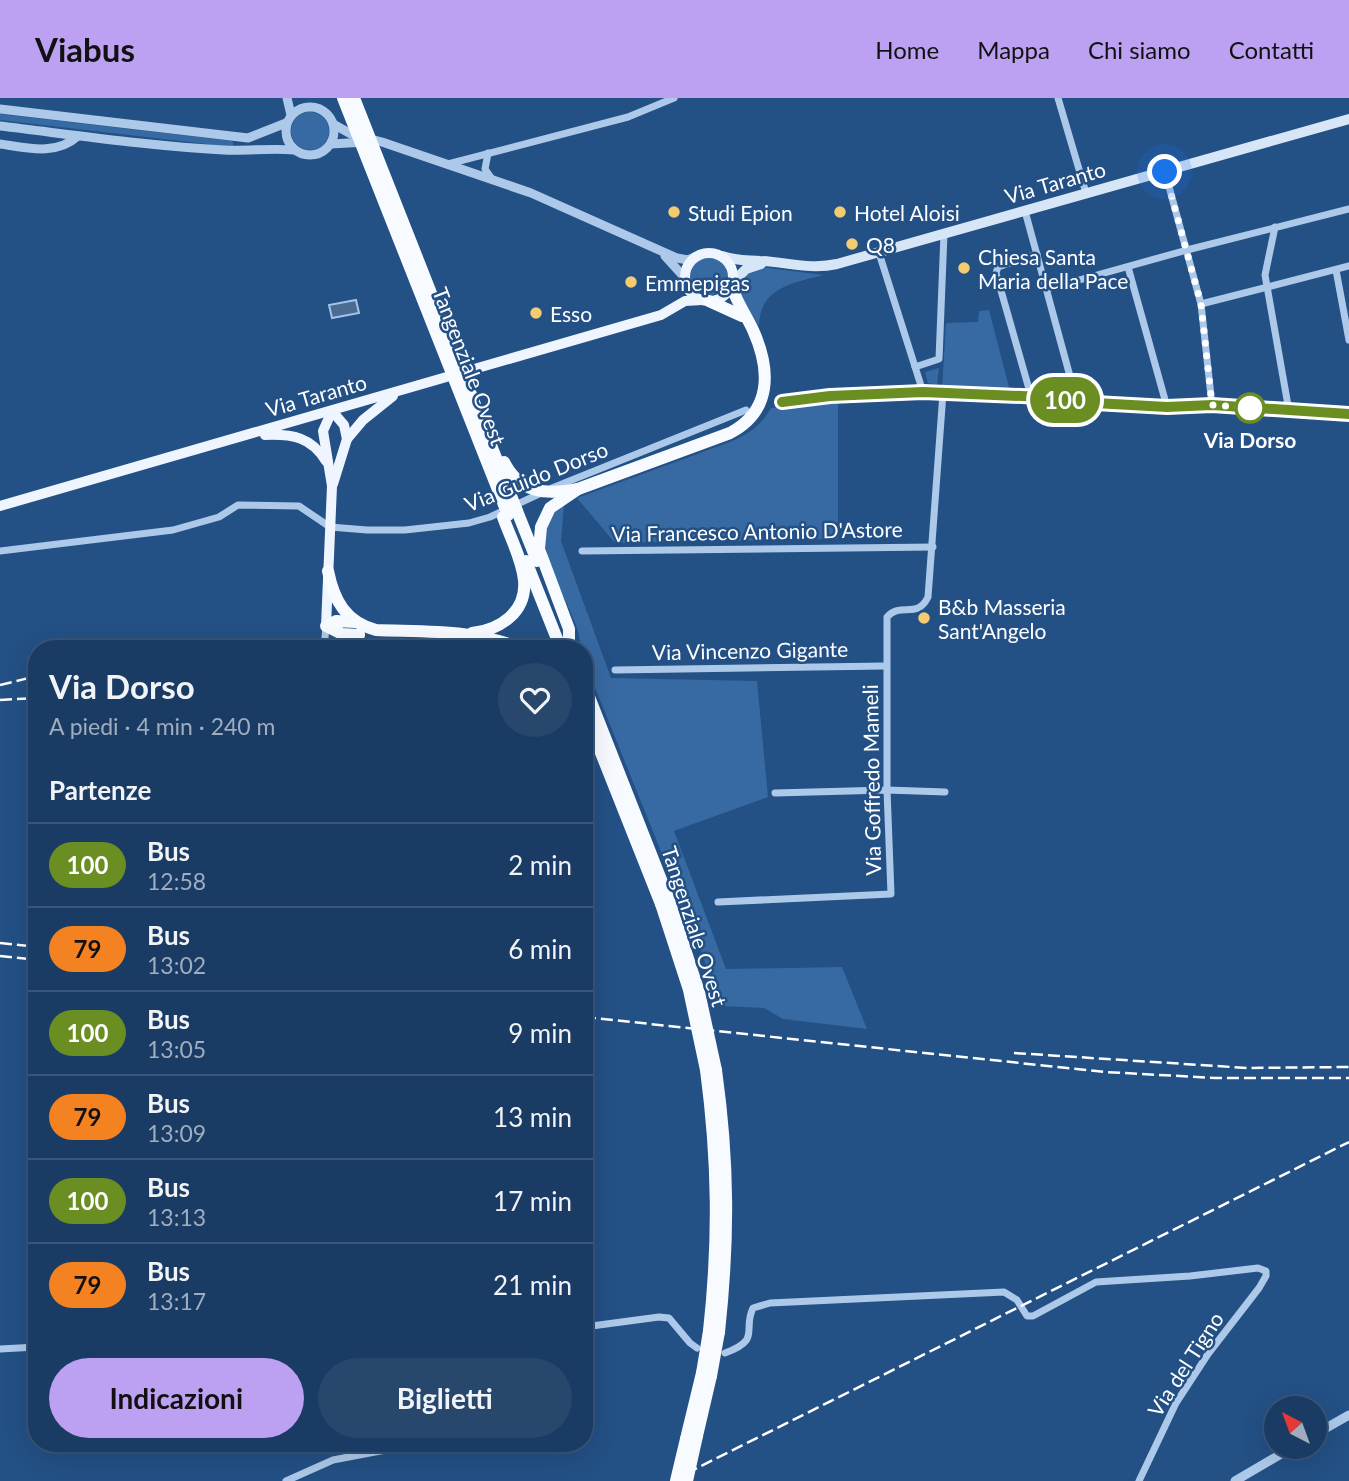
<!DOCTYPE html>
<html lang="it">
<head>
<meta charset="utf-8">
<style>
	:root { --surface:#1a3c64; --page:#27476d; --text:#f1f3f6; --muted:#9fadbf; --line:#385678; --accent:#bca0f2 }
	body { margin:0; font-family:Lato,sans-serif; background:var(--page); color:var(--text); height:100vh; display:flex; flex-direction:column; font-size:26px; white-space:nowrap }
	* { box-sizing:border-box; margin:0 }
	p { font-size:23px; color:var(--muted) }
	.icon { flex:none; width:38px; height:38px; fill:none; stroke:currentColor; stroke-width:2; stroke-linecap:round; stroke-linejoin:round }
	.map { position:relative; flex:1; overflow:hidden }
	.sheet { position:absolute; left:28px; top:542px; width:565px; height:812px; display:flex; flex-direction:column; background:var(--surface); border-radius:28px; box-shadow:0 7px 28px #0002,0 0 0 2px var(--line) }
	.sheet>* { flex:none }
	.badge { padding:0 14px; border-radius:23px; font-size:24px; line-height:46px }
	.needle { width:46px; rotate:319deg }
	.tools { position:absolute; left:1264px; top:1298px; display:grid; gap:14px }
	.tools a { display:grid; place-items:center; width:63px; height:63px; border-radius:50%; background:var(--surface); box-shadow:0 7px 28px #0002,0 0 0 2px var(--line); font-size:35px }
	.you { position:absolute; width:35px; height:35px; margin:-18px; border:5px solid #fff; border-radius:50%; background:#1a73e8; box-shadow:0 0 0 10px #1a73e833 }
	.map>.badge { position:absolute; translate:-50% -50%; box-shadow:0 0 0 4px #fff }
	h2 { padding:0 21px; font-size:26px; line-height:63px }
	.round { display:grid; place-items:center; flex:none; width:74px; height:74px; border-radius:37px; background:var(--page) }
	.summary { display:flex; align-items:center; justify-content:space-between; height:119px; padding:0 21px }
	h1 { font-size:33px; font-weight:700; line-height:52px }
	.button { display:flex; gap:14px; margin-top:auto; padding:14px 21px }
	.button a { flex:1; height:80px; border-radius:42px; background:var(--accent); color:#111; font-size:28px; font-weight:700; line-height:80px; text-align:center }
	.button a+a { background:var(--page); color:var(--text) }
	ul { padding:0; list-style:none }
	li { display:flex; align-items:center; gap:21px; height:84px; padding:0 21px; border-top:2px solid var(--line) }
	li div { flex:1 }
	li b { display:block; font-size:26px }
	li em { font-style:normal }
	li .badge { min-width:77px; font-weight:700; text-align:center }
	header { display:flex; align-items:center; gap:42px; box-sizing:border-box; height:98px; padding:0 35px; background:var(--accent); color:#111 }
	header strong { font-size:33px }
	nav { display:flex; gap:38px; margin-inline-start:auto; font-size:24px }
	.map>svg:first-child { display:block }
	.green { fill:#3769a2 }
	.water { fill:#4b6b91; stroke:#a1c4ea; stroke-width:2 }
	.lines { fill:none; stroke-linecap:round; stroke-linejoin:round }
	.minor { stroke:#adc9e9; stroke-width:7 }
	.tertiary { stroke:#adc9e9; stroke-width:9 }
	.secondary { stroke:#d7e6f7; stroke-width:10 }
	.primary { stroke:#eff5fe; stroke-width:10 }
	.trunk { stroke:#f7fafe; stroke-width:12 }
	.rail { stroke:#fff; stroke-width:2.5; stroke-dasharray:12 5; stroke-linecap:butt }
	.trunk-bridge { stroke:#f7fafe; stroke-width:12 }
	.line-casing { stroke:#fff; stroke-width:16 }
	.line { stroke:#6b8e23; stroke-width:10 }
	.walk { stroke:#fff; stroke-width:7; stroke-dasharray:0 12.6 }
	.poi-dot { fill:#f4cb6f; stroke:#235085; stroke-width:2.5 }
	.stop-dot { fill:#fff; stroke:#6b8e23; stroke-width:3.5 }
	.labels { text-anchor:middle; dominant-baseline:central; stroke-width:5; stroke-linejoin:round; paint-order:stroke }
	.street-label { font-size:21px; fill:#fff; stroke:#235085 }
	.poi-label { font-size:21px; fill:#fff; stroke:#235085; text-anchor:start }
	.stop-label { font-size:21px; font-weight:bold; fill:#fff; stroke:#235085 }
</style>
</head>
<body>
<header>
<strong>Viabus</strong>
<nav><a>Home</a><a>Mappa</a><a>Chi siamo</a><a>Contatti</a></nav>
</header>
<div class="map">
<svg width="1349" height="1383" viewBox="0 0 1349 1383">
	<rect width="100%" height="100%" fill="#235085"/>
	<g class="green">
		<circle cx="310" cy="33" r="19"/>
		<polygon points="0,16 232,43 234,45 232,49 0,22"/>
		<circle cx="709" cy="178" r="19"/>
		<path d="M 759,169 L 824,177 C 793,185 760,189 759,228 L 737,193 L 743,178 Z"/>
		<polygon points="989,212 1010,293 942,291 946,225 978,224 979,213"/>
		<polygon points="939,270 937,287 928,285 925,274"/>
		<path d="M 838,302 L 838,441 L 615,445 L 577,400 L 730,344 C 748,336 761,328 771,310 Z"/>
		<path d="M 564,406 L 561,443 L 611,580 L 757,583 L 768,699 L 674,733 L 726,871 L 842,869 L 867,931 L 783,921 L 764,910 L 721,908 L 716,904 L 712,899 L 705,864 L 693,829 L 681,814 L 676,797 L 677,793 L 585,565 L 584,551 L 581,551 C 580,544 579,537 577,530 C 568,504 537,452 546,426 C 550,417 557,412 564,406 Z"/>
	</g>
	<polygon class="water" points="356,202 359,215 332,220 329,207"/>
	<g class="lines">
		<g class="minor">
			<polyline points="1058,0 1086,95"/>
			<polyline points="488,55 485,71 492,81"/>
			<polyline points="448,66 628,19 674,0"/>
			<polyline points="1165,74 1201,206 1212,307"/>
			<polyline points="1025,113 1077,304"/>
			<polyline points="1275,129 1265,177 1289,313"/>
			<polyline points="879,155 923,294"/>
			<polyline points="1128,169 1167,309"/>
			<polyline points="1336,172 1349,242"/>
			<polyline points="1047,191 1187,152 1349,111"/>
			<polyline points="1201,206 1349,168"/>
			<polyline points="915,269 939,261 944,136"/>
			<polyline points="1031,298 996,175 998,169 1037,156"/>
			<polyline points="782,304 830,298 923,294 1044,299 1077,304 1167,309 1212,307 1349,315"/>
			<polyline points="552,390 746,312"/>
			<polyline points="0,453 173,432 219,419 238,407 299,408 330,429 367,432 405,432 469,425 490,419 541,395"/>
			<polyline points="582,453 933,449"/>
			<polyline points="324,551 326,528"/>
			<polyline points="615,572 885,568"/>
			<polyline points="775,695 887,692 945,694"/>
			<path d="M 718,804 L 891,796 L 887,692 L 887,519 C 901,503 917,522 928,499 L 943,295"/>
			<polyline points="584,1229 659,1219 669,1220 690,1245 697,1250"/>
			<polyline points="0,1251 37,1249"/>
			<path d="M 725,1255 C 762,1241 742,1233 753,1210 L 770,1205 L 1004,1194 L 1017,1202 L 1027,1218 L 1033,1218 L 1096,1184 L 1190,1178 L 1258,1170 L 1266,1173 L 1266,1178 L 1259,1190 L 1208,1256 L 1176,1305 L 1139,1383"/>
			<polyline points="286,1383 333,1362 417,1346"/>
		</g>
		<g class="tertiary">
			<polyline points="287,0 291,17"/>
			<circle cx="310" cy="33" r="24"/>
			<polyline points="0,11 248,40 286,25"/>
			<polyline points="333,26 351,36 382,44 531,95 677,160 688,162 695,159"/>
			<path d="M 0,28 C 75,37 149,48 224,52 C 248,53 271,50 294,52"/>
			<path d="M 0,46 C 27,50 56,58 78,38"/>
			<polyline points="331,46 366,44"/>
			<polyline points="665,158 685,180"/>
			<polyline points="1314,1337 1349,1317"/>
			<polyline points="1235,1383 1293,1349"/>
		</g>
		<g class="secondary">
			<path d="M 722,158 C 736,163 746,162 760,163 C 787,164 810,172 837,166 L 1349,21"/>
			<polyline points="733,184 746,171 761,166"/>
		</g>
		<g class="primary">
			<circle cx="709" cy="179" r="24"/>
			<polyline points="332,313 344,327 347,341"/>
			<path d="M 265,337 C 293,336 311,339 326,363"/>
			<polyline points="333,386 347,341 363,322 393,298"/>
			<polyline points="0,408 661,217 685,203 702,202"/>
			<polyline points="326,528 332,388 323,333 332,313"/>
		</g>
		<g class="trunk">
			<polyline points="709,203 742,218"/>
			<polyline points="517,413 537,463"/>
			<polyline points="526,463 561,551"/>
			<path d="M 328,473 C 334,503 346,524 376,532 C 423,534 478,531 521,551"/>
			<polyline points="355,524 336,523 326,528 342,536 359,537"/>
			<path d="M 472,535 C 500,532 527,514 524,482 C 522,461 510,439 503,419"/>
			<path d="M 569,545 L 569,531 L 539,451 L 541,429 L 550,410 L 578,391 L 730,335 C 772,313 771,272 753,232 C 746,217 737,205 732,189"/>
			<polyline points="341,551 359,536"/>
			<polyline points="584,586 669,802"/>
			<polyline points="584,612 661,806"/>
			<path d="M 706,972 C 718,1063 719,1142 709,1233"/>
			<path d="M 716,972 C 729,1064 729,1142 719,1234"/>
			<polyline points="697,1338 711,1278"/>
			<polyline points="686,1341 702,1275"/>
		</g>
		<g class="rail">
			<polyline points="0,587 37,578"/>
			<polyline points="0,602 37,600"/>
			<polyline points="0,845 37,849"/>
			<polyline points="0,858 37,862"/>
			<polyline points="584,919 1105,974 1215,980 1349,980"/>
			<polyline points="1014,955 1247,970 1349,969"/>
			<polyline points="671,1383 1349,1044"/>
		</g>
		<g class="trunk-bridge">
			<polyline points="343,0 508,417"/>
			<polyline points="354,0 517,413"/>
			<path d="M 504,364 C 520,396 547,397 578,391"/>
			<polyline points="669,802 699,894 716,972"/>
			<polyline points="661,806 689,892 706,972"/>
			<polyline points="702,1275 709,1233"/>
			<polyline points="711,1278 719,1234"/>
			<polyline points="676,1383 686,1341"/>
			<polyline points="687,1383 697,1338"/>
		</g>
	</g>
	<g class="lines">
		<g class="line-casing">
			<polyline id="line" points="782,304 830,298 923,294 1044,299 1077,304 1167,309 1212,307 1349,316"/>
		</g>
		<use href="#line" class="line"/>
		<polyline class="walk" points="1165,74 1201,206 1212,307 1250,310"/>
	</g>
	<g class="poi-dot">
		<circle cx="674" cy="114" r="7"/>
		<circle cx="840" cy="114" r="7"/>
		<circle cx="852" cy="146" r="7"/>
		<circle cx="964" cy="170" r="7"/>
		<circle cx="631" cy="184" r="7"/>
		<circle cx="536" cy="215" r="7"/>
		<circle cx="924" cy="520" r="7"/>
	</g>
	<circle class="stop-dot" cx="1250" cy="310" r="14"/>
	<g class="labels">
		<g class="street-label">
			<text transform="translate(1055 84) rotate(-16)">Via Taranto</text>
			<text transform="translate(470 268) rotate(69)">Tangenziale Ovest</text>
			<text transform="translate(316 297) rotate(-16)">Via Taranto</text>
			<text transform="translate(536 378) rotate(-22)">Via Guido Dorso</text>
			<text transform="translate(757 433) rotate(-1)">Via Francesco Antonio D'Astore</text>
			<text transform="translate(750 552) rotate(-1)">Via Vincenzo Gigante</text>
			<text transform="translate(871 682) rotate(-91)">Via Goffredo Mameli</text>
			<text transform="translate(695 828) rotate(72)">Tangenziale Ovest</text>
			<text transform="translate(1185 1266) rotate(-57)">Via del Tigno</text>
		</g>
		<g class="poi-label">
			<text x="688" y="114">Studi Epion</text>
			<text x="854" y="114">Hotel Aloisi</text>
			<text x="866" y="146">Q8</text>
			<text x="978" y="158">Chiesa Santa<tspan x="978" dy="24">Maria della Pace</tspan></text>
			<text x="645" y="184">Emmepigas</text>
			<text x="550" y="215">Esso</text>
			<text x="938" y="508">B&amp;b Masseria<tspan x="938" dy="24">Sant'Angelo</tspan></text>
		</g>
		<g class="stop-label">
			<text x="1250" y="341">Via Dorso</text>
		</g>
	</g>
</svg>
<div class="tools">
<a><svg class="needle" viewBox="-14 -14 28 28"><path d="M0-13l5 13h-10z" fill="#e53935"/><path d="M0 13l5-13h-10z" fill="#9fadbf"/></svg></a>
</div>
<div class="you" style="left:1165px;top:74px"></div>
<b class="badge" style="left:1065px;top:302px;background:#6b8e23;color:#fff">100</b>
<section class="sheet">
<div class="summary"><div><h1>Via Dorso</h1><p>A piedi · 4 min · 240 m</p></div><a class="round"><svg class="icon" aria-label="heart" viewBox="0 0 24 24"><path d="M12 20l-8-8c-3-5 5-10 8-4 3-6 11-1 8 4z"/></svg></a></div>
<h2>Partenze</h2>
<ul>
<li><span class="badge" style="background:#6b8e23;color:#fff">100</span><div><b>Bus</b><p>12:58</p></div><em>2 min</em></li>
<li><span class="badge" style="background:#f58220;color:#111">79</span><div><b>Bus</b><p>13:02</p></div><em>6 min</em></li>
<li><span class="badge" style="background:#6b8e23;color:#fff">100</span><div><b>Bus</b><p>13:05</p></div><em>9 min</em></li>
<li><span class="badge" style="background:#f58220;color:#111">79</span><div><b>Bus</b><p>13:09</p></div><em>13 min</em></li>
<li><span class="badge" style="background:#6b8e23;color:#fff">100</span><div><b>Bus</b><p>13:13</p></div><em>17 min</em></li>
<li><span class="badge" style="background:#f58220;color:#111">79</span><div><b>Bus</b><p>13:17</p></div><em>21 min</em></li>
</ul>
<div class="button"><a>Indicazioni</a><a>Biglietti</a></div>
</section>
</div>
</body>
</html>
